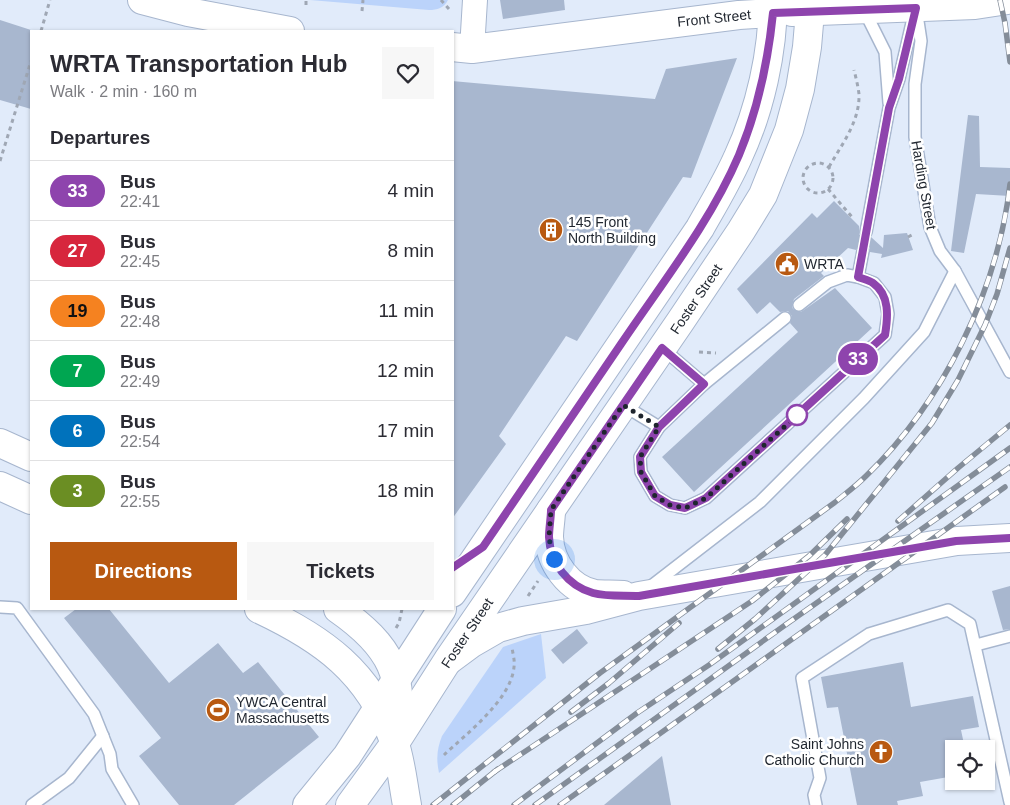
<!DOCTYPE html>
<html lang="en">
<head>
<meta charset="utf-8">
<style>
	:root { --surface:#fff; --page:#f7f7f7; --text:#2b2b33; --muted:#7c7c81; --line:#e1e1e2; --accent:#b85911 }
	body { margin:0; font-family:Helvetica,sans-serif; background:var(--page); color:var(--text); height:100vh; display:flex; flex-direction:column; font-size:19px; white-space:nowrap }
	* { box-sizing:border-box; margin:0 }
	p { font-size:16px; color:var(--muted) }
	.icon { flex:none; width:28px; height:28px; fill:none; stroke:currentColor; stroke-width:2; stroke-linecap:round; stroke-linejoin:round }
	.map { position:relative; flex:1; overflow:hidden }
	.drawer { position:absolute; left:30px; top:30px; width:424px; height:580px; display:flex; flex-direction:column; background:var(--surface); border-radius:0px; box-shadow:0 1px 4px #0004 }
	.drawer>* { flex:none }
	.badge { padding:0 10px; border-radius:16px; font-size:18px; line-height:32px }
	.tools { position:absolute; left:945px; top:740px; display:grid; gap:10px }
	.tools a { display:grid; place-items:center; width:50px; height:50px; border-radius:0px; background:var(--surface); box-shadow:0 1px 4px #0004; font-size:25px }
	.you { position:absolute; width:25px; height:25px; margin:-12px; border:4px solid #fff; border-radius:50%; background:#1a73e8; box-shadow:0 0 0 8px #1a73e833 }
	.map>.badge { position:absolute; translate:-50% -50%; box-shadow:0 0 0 2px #fff }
	h2 { padding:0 20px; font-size:19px; line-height:45px }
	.round { display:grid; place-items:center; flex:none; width:52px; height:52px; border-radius:0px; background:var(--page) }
	.summary { display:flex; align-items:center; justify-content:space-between; height:85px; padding:0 20px }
	h1 { font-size:24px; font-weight:800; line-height:38px }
	.cta { display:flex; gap:10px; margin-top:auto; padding:10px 20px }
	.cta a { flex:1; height:58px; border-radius:0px; background:var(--accent); color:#fff; font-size:20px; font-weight:800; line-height:58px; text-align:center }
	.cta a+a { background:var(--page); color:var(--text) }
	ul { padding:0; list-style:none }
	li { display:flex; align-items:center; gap:15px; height:60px; padding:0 20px; border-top:1px solid var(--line) }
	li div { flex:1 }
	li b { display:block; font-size:19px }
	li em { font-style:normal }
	li .badge { min-width:55px; font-weight:700; text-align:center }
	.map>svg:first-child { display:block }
	.green { fill:#bbd3fa }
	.building { fill:#a8b7cf }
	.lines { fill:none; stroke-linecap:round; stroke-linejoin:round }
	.lane-casing { stroke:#a7b6ce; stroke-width:14 }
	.street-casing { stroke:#a7b6ce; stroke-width:26 }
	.secondary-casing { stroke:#a7b6ce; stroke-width:30 }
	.primary-casing { stroke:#a7b6ce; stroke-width:30 }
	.path { stroke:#9fa7b4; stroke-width:3; stroke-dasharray:4 4; stroke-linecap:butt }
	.lane { stroke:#fff; stroke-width:11 }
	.street { stroke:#fff; stroke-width:24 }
	.secondary { stroke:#fff; stroke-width:28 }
	.primary { stroke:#fff; stroke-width:28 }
	.rail-casing { stroke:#848d99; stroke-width:5.5 }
	.rail { stroke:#fff; stroke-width:4; stroke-dasharray:11; stroke-linecap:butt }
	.line-casing { stroke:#fff; stroke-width:11 }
	.line { stroke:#8e44ad; stroke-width:8 }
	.walk { stroke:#1f252e; stroke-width:5; stroke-dasharray:0 9 }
	.stop-dot { fill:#fff; stroke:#8e44ad; stroke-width:2.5 }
	.labels { text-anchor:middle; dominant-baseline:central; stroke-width:5; stroke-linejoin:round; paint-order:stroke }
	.street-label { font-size:14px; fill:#1f252e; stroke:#fff }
	.poi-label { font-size:14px; fill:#1f252e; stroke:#fff; text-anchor:start }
</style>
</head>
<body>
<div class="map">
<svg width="1010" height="805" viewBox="0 0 1010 805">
	<rect width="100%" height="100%" fill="#e1ebfa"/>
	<g class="green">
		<path d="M 310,0 L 448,0 C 444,8 437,10 429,10 Z"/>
		<path d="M 541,634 L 546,678 L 439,773 C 436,758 437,749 442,736 L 503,647 Z"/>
	</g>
	<g class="building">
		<polygon points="500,0 564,0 565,10 503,19"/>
		<polygon points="0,20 31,30 31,109 0,100"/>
		<polygon points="737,58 691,178 683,177 577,341 566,336 499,436 506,444 452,519 452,81 655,99 666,69"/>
		<polygon points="968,115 979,116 980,167 1010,168 1010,196 976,194 964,253 951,251"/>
		<polygon points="834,201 859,226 859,234 862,238 865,239 871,237 883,248 884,235 907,233 913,250 881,258 882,254 870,252 870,248 865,244 860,244 856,250 848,248 821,273 824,276 794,299 792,306 793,309 801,312 835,288 872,328 694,492 662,457 798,332 790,323 792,316 788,311 780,312 770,302 757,314 737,289 812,213 817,218"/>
		<polygon points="1010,586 1010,629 1003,630 992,591"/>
		<polygon points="76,609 109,609 169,683 218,643 243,673 258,662 319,737 234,805 179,805 139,756 161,738 64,618"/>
		<polygon points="577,629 588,643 563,664 551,650"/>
		<polygon points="903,662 911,707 973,696 979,727 961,730 965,749 954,749 954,776 920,782 923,796 897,801 898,805 857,805 838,707 827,708 821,677"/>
		<polygon points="662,756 671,805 604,805"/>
	</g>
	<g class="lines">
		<g class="lane-casing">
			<g id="lane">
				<polyline points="916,8 921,41 915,84 915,137 930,227 940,251 955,271 1010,372"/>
				<polyline points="864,10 885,52 889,103"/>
				<polyline points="866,232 889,108 899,79 914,14"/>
				<polyline points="858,277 863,251"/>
				<polyline points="785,318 704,384 681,406 659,427 640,457 641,472 655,496 670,505 685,508 706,498 885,335 888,314 885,297 874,283 858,277 847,275 828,282 799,305"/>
				<polyline points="662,348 704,384"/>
				<polyline points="623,405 659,427"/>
				<polyline points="650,587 760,502 864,398 924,332 955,271"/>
				<polyline points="0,607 17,608 94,714 110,754 112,769 133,805"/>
				<polyline points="976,645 1010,636"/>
				<polyline points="32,805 69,778 103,736"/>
				<polyline points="816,805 814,795 820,778 802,678 869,634 948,610 970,624 1010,802"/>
			</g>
		</g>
		<g class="street-casing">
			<polyline id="street" points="472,49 475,0"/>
		</g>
		<g class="secondary-casing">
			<g id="secondary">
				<polyline points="142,0 188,12 290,31"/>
				<polyline points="452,47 472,49 739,15 773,13"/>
				<polyline points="0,443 31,457"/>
				<polyline points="0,486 31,500"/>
				<path d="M 551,510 C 551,519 549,528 549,537 C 550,563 569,589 595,594 C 604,595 614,594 623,595"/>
				<path d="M 259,609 C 323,639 369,672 394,741 C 401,761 403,784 407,805"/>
				<path d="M 338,609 C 391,646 407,677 395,741"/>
				<polyline points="449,660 472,643 498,628 523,621 586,610 639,596 957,541 1010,538"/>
			</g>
		</g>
		<g class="primary-casing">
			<g id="primary">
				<polyline points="792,12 975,5 1008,0"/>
				<path d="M 452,593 L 700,228 C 713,205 727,182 738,157 C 760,110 773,52 773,0"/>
				<polyline points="307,805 347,756 442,609"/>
				<polyline points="350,805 395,743 448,660 680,322 741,231 763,195 789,130 800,89 807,47 811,0"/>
			</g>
		</g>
		<g class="path">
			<polyline points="441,0 449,9"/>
			<polyline points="306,5 306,0"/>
			<polyline points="362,11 363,0"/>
			<polyline points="41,31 50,0"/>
			<polyline points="0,161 31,61"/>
			<circle cx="818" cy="178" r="15"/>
			<path d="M 829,167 C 842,144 860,121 859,94 C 858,86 856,78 854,70"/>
			<polyline points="828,189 852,217"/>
			<polyline points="908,237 914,234"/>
			<polyline points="699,352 716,353"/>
			<polyline points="528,596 538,581"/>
			<polyline points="396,628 399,623 402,609"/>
			<path d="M 444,755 C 466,734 511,700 514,667 C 515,661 513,654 512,648"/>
		</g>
		<use href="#lane" class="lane"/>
		<use href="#street" class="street"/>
		<use href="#secondary" class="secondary"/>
		<use href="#primary" class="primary"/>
		<g class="rail-casing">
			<g id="rail">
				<polyline points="1000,0 1005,23 1010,62"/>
				<polyline points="898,521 958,468 1010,425"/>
				<polyline points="718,649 755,619 825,555 932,423 958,380 985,325 997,294 1010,248"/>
				<polyline points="571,712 609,683 679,623"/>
				<polyline points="494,772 752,601 809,556 847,519"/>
				<path d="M 433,805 L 600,673 L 834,503 C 845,494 856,486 866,476 C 943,402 998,290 1010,184"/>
				<polyline points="453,805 498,769"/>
				<polyline points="514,805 637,713 709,665 1010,448"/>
				<polyline points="535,805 788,623 1010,467"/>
				<polyline points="560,805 1005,487"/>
			</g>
		</g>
		<use href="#rail" class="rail"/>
	</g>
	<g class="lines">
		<g class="line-casing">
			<path id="line" d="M 452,568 L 483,547 C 529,479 575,411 621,344 C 662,283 710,223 739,155 C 758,109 768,62 773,13 L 916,8 L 899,79 L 889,108 L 858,277 C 863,279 869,280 873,283 C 890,295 888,317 885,335 L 706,498 L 685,508 L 670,505 L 655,496 L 641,472 L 640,457 L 659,427 L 704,384 L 662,348 L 551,510 C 551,518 549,528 549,537 C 550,563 568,586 593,593 C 607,597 625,595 639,596 L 956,541 L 1010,538"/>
		</g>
		<use href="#line" class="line"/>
		<polyline class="walk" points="554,559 552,555 549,537 551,510 623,405 659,427 640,457 641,472 655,496 670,505 685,508 706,498 803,410 797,415"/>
	</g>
	<defs>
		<g id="building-disc" transform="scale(1.25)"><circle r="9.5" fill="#b85911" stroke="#fff"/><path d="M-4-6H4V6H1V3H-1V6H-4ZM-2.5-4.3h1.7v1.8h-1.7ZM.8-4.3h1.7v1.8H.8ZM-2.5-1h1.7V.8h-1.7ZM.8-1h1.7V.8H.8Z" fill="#fff"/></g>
		<g id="civic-disc" transform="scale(1.25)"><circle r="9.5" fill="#b85911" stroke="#fff"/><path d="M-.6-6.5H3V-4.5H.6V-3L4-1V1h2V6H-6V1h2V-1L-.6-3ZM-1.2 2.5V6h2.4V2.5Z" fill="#fff"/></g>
		<g id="stadium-disc" transform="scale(1.25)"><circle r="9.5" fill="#b85911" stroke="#fff"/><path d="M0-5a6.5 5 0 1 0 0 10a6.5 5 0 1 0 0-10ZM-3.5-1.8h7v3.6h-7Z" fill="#fff"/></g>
		<g id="church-disc" transform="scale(1.25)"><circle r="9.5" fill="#b85911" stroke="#fff"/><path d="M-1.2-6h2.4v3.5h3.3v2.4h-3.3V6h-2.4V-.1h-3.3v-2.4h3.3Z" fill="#fff"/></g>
	</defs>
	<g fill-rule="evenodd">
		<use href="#building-disc" x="551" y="230"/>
		<use href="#civic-disc" x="787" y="264"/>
		<use href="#stadium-disc" x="218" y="710"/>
		<use href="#church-disc" x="881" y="752"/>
	</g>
	<circle class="stop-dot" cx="797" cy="415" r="10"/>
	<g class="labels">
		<g class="street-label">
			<text transform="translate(714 18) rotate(-6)">Front Street</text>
			<text transform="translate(924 185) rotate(80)">Harding Street</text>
			<text transform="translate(696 299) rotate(-56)">Foster Street</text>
			<text transform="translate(467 633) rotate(-56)">Foster Street</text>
		</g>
		<g class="poi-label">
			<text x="568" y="222">145 Front<tspan x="568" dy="16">North Building</tspan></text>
			<text x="804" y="264">WRTA</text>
			<text x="236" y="702">YWCA Central<tspan x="236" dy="16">Massachusetts</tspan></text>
			<text x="864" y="744" text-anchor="end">Saint Johns<tspan x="864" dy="16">Catholic Church</tspan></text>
		</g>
	</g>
</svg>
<div class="tools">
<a><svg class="icon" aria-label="locate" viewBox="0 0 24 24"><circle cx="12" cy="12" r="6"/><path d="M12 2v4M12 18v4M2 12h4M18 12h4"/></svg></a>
</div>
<div class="you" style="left:554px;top:559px"></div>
<b class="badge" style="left:858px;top:359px;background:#8e44ad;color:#fff">33</b>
<section class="drawer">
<div class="summary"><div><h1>WRTA Transportation Hub</h1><p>Walk · 2 min · 160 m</p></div><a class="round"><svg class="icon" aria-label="heart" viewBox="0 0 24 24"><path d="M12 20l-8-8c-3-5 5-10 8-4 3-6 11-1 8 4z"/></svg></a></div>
<h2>Departures</h2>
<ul>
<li><span class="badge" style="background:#8e44ad;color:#fff">33</span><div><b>Bus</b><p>22:41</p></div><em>4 min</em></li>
<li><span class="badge" style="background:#d7263d;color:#fff">27</span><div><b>Bus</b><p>22:45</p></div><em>8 min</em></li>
<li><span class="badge" style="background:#f58220;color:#111">19</span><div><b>Bus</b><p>22:48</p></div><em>11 min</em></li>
<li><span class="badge" style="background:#00a651;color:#fff">7</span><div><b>Bus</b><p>22:49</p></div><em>12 min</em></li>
<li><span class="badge" style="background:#0072bc;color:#fff">6</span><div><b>Bus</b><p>22:54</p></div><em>17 min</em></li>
<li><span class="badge" style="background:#6b8e23;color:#fff">3</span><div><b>Bus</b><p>22:55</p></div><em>18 min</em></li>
</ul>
<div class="cta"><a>Directions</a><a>Tickets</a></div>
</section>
</div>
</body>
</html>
